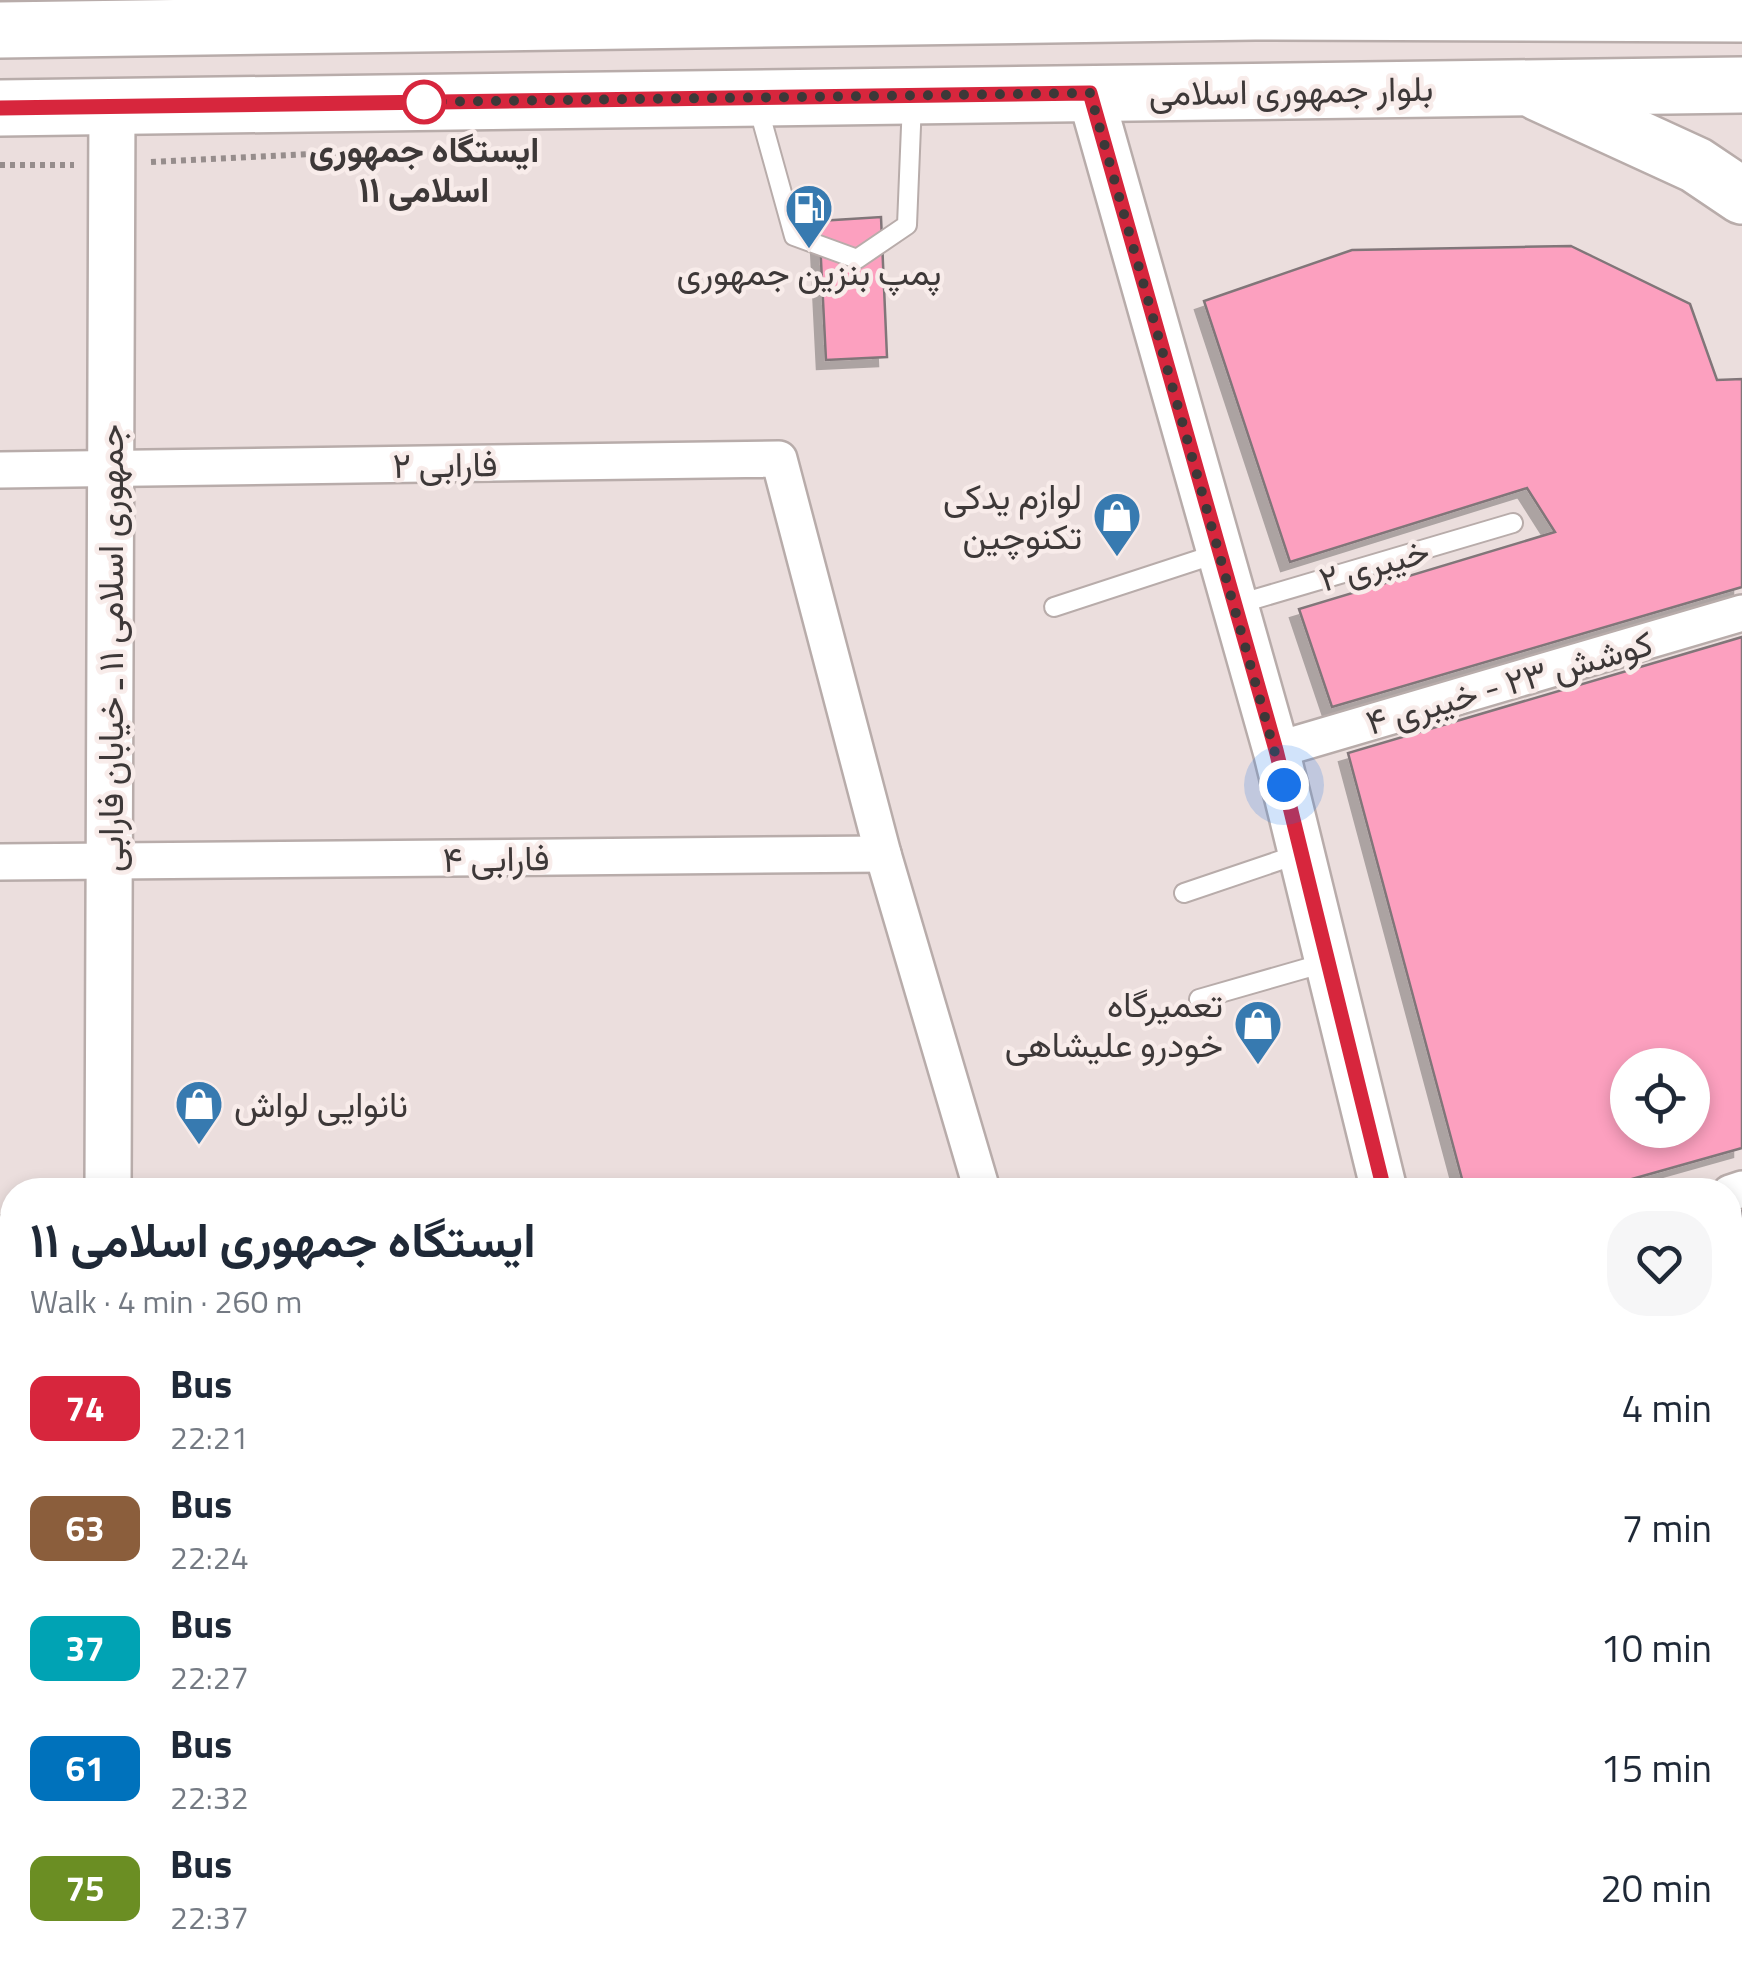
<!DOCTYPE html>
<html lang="en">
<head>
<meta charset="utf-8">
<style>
	:root { --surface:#fff; --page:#f6f6f7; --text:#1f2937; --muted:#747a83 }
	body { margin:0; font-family:"Titillium Web",Vazirmatn,sans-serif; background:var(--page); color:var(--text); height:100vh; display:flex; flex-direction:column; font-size:38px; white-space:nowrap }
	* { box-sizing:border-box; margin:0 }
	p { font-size:32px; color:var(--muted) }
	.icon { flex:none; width:55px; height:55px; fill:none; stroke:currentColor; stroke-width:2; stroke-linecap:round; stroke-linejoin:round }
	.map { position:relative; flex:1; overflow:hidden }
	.sheet { position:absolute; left:0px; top:1178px; width:1742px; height:792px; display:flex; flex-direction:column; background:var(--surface); border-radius:40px 40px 0 0; box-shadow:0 5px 15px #0003 }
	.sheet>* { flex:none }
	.badge { padding:0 20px; border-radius:15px; font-size:35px; line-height:65px }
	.tools { position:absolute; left:1610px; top:1048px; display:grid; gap:20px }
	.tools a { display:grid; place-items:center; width:100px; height:100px; border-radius:50%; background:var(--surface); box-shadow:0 5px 15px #0003; font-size:50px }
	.you { position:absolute; width:50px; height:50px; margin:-25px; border:8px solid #fff; border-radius:50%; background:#1a73e8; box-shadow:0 0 0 15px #1a73e833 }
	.map>.badge { position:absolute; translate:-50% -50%; box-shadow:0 0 0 5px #fff }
	.round { display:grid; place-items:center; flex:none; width:105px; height:105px; border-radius:40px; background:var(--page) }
	.summary { display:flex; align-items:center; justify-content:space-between; height:170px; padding:0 30px }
	h1 { font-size:48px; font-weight:700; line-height:75px }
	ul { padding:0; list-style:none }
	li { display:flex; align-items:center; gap:30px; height:120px; padding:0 30px }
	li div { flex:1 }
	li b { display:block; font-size:38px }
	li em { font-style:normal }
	li .badge { min-width:110px; font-weight:700; text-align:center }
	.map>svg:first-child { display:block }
	.building { fill:#fca0bf; stroke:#817679; stroke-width:2.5; fill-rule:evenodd; filter:url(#shadow) }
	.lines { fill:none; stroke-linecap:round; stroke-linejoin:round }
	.service-casing { stroke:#b8acaa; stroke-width:22 }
	.minor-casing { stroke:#b8acaa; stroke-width:40 }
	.tertiary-casing { stroke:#b8acaa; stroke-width:50 }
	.primary-casing { stroke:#b8acaa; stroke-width:60 }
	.path { stroke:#968d8c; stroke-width:6; stroke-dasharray:5 5; stroke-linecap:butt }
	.service { stroke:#fff; stroke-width:18 }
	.minor { stroke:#fff; stroke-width:35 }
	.tertiary { stroke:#fff; stroke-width:45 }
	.primary { stroke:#fff; stroke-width:55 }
	.line-casing { stroke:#fff; stroke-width:22 }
	.line { stroke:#d7263d; stroke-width:15 }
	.walk { stroke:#3d3838; stroke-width:10; stroke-dasharray:0 18 }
	.stop-dot { fill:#fff; stroke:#d7263d; stroke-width:5 }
	.labels { text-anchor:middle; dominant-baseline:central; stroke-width:9; stroke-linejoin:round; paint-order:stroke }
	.street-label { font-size:35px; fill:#3d3838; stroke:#f8ecea }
	.stop-label { font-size:35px; font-weight:bold; fill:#3d3838; stroke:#f8ecea }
	.poi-label { font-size:35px; fill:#3d3838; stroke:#f8ecea; text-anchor:end }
</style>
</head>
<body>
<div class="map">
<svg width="1742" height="1969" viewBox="0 0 1742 1969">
	<defs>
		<filter id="shadow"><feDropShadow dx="-9" dy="9" stdDeviation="0" flood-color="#0004"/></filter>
	</defs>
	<rect width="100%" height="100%" fill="#ebdedd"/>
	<g class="building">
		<polygon points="881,217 887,357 826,360 819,221"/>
		<polygon points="1571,246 1690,304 1717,380 1742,379 1742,587 1332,707 1299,609 1555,532 1527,488 1290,562 1204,301 1352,250"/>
		<path d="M 1742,637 L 1742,1148 L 1593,1190 L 1465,1190 L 1348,753 ZM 1628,1065 L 1692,1065 L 1692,1130 L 1628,1130 Z"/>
		<polygon points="1742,1208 1742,1654 1730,1658 1730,1211"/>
		<polygon points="1742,1826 1742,1969 1668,1969 1665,1958 1730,1958 1730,1830"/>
	</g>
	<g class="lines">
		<g class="service-casing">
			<g id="service">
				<polyline points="757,103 794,236 857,259 907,225 912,102"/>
				<polyline points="1235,605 1513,523"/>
				<polyline points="1054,607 1219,553"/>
				<polyline points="1184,893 1302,853"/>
				<polyline points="1199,999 1328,962"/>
			</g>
		</g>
		<g class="minor-casing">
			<g id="minor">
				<polyline points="0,470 779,459 883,854 982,1190"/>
				<polyline points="1276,750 1742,613"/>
				<polyline points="0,862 883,854"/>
				<polyline points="1730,1193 1742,1189"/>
				<polyline points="0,1234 12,1234"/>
				<polyline points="0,1602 12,1602"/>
				<polyline points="875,1969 914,1958"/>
			</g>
		</g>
		<g class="tertiary-casing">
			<g id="tertiary">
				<polyline points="1090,93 1276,750 1384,1190"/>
				<polyline points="108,1190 112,106"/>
				<polyline points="1730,1700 1742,1696"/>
				<polyline points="1730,1751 1742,1747"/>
				<polyline points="1568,1958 1571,1969"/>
				<polyline points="1619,1958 1622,1969"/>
				<polyline points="106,1969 106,1958"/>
			</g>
		</g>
		<g class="primary-casing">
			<g id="primary">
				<polyline points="0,30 1255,12 1742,14"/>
				<polyline points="1539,93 1696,165 1742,196"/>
				<polyline points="0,108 1742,85"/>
			</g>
		</g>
		<g class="path">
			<polyline points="151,162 348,152"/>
			<polyline points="0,165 74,165"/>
		</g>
		<use href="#service" class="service"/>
		<use href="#minor" class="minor"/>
		<use href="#tertiary" class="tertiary"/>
		<use href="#primary" class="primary"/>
	</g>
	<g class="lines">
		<g class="line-casing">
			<polyline id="line" points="0,108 1090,93 1276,750 1384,1190"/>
		</g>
		<use href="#line" class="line"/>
		<polyline class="walk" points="424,102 1090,93 1284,785"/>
	</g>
	<defs>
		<g id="fuel-pin" transform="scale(2.5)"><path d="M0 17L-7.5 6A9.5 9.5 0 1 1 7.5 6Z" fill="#377ab0" stroke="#f8ecea"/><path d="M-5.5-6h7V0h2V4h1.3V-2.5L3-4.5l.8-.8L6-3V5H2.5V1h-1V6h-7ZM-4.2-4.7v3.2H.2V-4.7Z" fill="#fff"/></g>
		<g id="shop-pin" transform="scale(2.5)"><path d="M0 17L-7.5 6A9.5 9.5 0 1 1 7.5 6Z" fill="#377ab0" stroke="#f8ecea"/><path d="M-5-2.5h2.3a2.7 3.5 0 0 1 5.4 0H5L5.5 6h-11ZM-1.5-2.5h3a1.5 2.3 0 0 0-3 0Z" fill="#fff"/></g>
	</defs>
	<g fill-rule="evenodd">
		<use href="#fuel-pin" x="809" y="208"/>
		<use href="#shop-pin" x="1117" y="516"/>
		<use href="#shop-pin" x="1258" y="1024"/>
		<use href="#shop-pin" x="199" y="1104"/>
	</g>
	<circle class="stop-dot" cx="424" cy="102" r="20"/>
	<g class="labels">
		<g class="street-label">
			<text transform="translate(1291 90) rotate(-1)">بلوار جمهوری اسلامی</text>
			<text transform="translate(445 464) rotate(-1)">فارابی ۲</text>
			<text transform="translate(1374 564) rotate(-16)">خیبری ۲</text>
			<text transform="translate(110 648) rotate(-90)">جمهوری اسلامی ۱۱ ـ خیابان فارابی</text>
			<text transform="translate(1509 682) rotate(-16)">کوشش ۲۳ - خیبری ۴</text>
			<text transform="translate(496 858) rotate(-1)">فارابی ۴</text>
		</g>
		<g class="stop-label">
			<text x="424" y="149">ایستگاه جمهوری<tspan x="424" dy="40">اسلامی ۱۱</tspan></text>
		</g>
		<g class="poi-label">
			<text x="809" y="272" text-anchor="middle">پمپ بنزین جمهوری</text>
			<text x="1082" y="496">لوازم یدکی<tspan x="1082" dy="40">تکنوچین</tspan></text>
			<text x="1223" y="1004">تعمیرگاه<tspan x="1223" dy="40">خودرو علیشاهی</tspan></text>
			<text x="234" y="1104" text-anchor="start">نانوایی لواش</text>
		</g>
	</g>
</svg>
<div class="tools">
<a><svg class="icon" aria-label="locate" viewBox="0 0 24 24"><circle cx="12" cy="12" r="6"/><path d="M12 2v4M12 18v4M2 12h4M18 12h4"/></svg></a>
</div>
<div class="you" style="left:1284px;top:785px"></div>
<section class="sheet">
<div class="summary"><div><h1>ایستگاه جمهوری اسلامی ۱۱</h1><p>Walk · 4 min · 260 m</p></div><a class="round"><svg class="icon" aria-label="heart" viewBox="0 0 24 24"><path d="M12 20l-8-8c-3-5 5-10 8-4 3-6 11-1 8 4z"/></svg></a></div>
<ul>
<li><span class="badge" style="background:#d7263d;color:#fff">74</span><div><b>Bus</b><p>22:21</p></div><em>4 min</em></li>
<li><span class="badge" style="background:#8b5e3c;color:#fff">63</span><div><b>Bus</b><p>22:24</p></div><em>7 min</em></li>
<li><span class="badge" style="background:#00a3b4;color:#fff">37</span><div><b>Bus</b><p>22:27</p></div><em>10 min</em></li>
<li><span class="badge" style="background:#0072bc;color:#fff">61</span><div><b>Bus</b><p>22:32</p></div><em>15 min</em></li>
<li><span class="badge" style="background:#6b8e23;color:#fff">75</span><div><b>Bus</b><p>22:37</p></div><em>20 min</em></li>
</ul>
</section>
</div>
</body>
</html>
